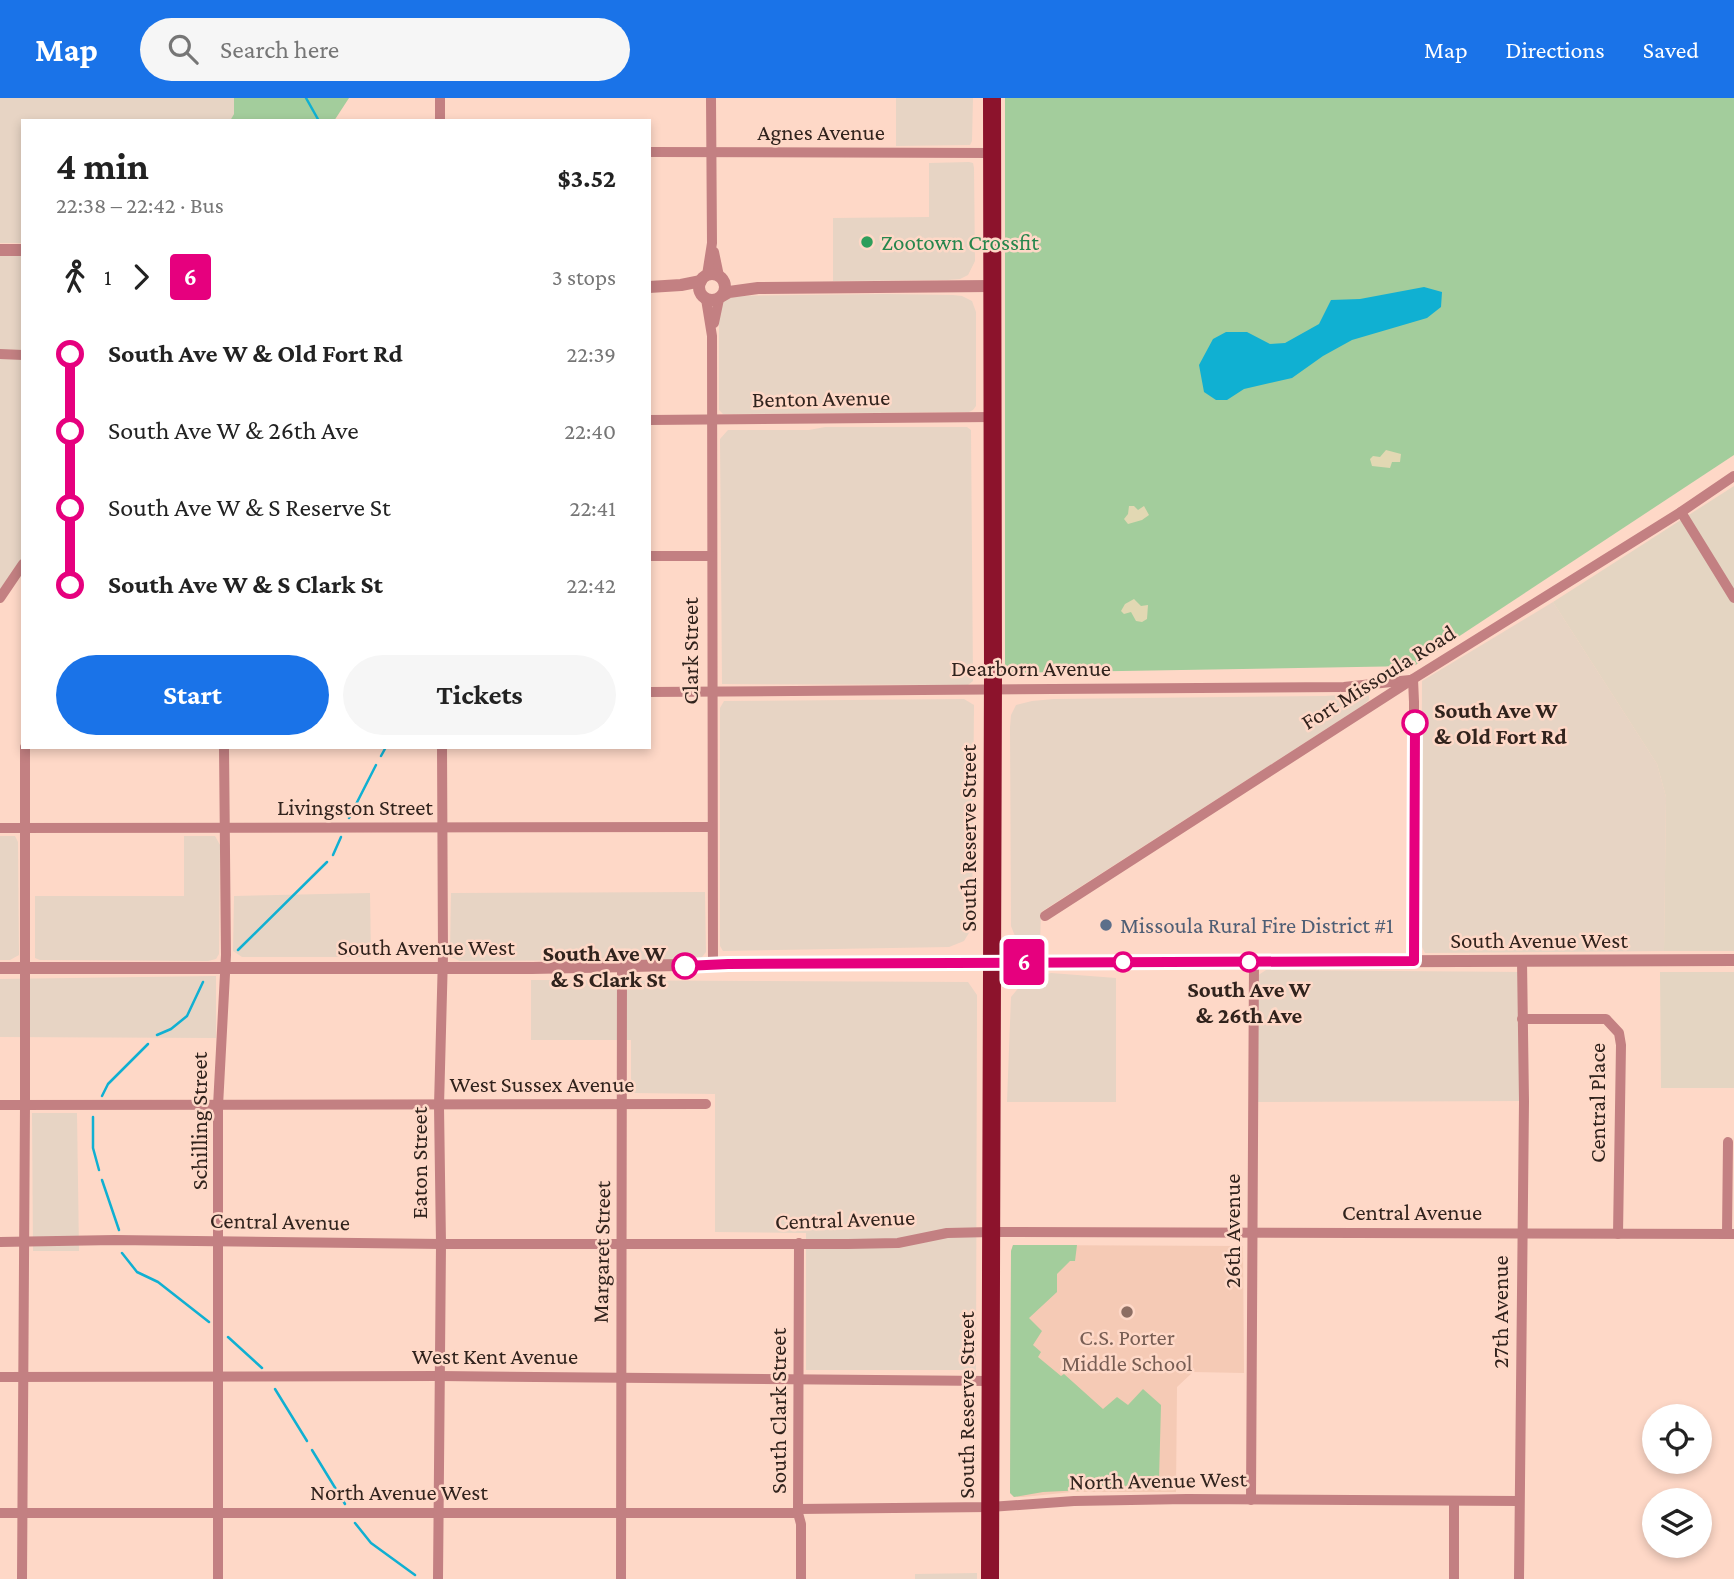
<!DOCTYPE html>
<html lang="en">
<head>
<meta charset="utf-8">
<style>
	:root { --surface:#fff; --page:#f6f6f6; --text:#222; --muted:#767676; --accent:#1a73e8 }
	body { margin:0; font-family:"Crimson Pro",serif; background:var(--page); color:var(--text); height:100vh; display:flex; flex-direction:column; font-size:26px; white-space:nowrap }
	* { box-sizing:border-box; margin:0 }
	p { font-size:23px; color:var(--muted) }
	.icon { flex:none; width:38px; height:38px; fill:none; stroke:currentColor; stroke-width:2; stroke-linecap:round; stroke-linejoin:round }
	.map { position:relative; flex:1; overflow:hidden }
	.drawer { position:absolute; left:21px; top:21px; width:630px; height:630px; display:flex; flex-direction:column; background:var(--surface); border-radius:0px; box-shadow:0 4px 10px #0003 }
	.drawer>* { flex:none }
	.badge { padding:0 14px; border-radius:5px; font-size:24px; line-height:46px }
	.fabs { position:absolute; left:1642px; top:1306px; display:grid; gap:14px }
	.fabs a { display:grid; place-items:center; width:70px; height:70px; border-radius:50%; background:var(--surface); box-shadow:0 4px 10px #0003; font-size:35px }
	.map>.badge { position:absolute; translate:-50% -50%; box-shadow:0 0 0 4px #fff }
	.legs { display:flex; align-items:center; gap:10px; height:77px; padding:0 35px; font-size:23px }
	.legs p { margin-inline-start:auto }
	.head { display:flex; align-items:center; justify-content:space-between; height:119px; padding:0 35px }
	h1 { font-size:38px; font-weight:700; line-height:52px }
	.action { display:flex; gap:14px; margin-top:auto; padding:14px 35px }
	.action a { flex:1; height:80px; border-radius:42px; background:var(--accent); color:#fff; font-size:28px; font-weight:700; line-height:80px; text-align:center }
	.action a+a { background:var(--page); color:var(--text) }
	ul { padding:0 35px; list-style:none }
	li { display:flex; align-items:center; gap:24px; height:77px; font-size:26px }
	li i { display:grid; place-items:center; width:10px; height:100%; margin:0 9px; background:currentColor }
	li i::after { content:''; width:18px; height:18px; margin:-9px; border:5px solid; border-radius:50%; background:var(--surface) }
	li p { margin-inline-start:auto }
	li:first-child i { background:linear-gradient(#0000 50%,currentColor 0) }
	li:last-child i { background:linear-gradient(currentColor 50%,#0000 0) }
	header { display:flex; align-items:center; gap:42px; box-sizing:border-box; height:98px; padding:0 35px; background:var(--accent); color:#fff }
	header strong { font-size:33px }
	nav { display:flex; gap:38px; margin-inline-start:auto; font-size:24px }
	.search { width:490px; height:63px; background:var(--page); display:flex; align-items:center; gap:18px; box-sizing:border-box; padding:0 24px; border-radius:38px; color:var(--muted); font-size:26px }
	.map>svg:first-child { display:block }
	.commercial { fill:#e7d4c4 }
	.built { fill:#f5cab5 }
	.medical { fill:#e4d5c2 }
	.green { fill:#a3cd9c }
	.sand { fill:#e2d8b3 }
	.water { fill:#10b0d2 }
	.lines { fill:none; stroke-linecap:round; stroke-linejoin:round }
	.stream { stroke:#10b0d2; stroke-width:2.5 }
	.minor { stroke:#c38082; stroke-width:10 }
	.tertiary { stroke:#c38082; stroke-width:12 }
	.trunk { stroke:#8c132c; stroke-width:18 }
	.line-1-casing { stroke:#fff; stroke-width:16 }
	.line-1 { stroke:#e6007e; stroke-width:10 }
	.leisure-dot { fill:#2e9e5b; stroke:#fed8c7; stroke-width:2.5 }
	.stop-1-dot { fill:#fff; stroke:#e6007e; stroke-width:3.5 }
	.service-dot { fill:#5c6f8a; stroke:#fed8c7; stroke-width:2.5 }
	.education-dot { fill:#8d6e63; stroke:#fed8c7; stroke-width:2.5 }
	.labels { text-anchor:middle; dominant-baseline:central; stroke-width:5; stroke-linejoin:round; paint-order:stroke }
	.street-label { font-size:23px; fill:#31231d; stroke:#fed8c7 }
	.leisure-label { font-size:23px; fill:#27864d; stroke:#fed8c7; text-anchor:start }
	.stop-label { font-size:23px; font-weight:bold; fill:#31231d; stroke:#fed8c7; text-anchor:start }
	.service-label { font-size:23px; fill:#4e5e75; stroke:#fed8c7; text-anchor:start }
	.education-label { font-size:23px; fill:#785e54; stroke:#fed8c7 }
</style>
</head>
<body>
<header>
<strong>Map</strong>
<div class="search"><svg class="icon" aria-label="search" viewBox="0 0 24 24"><circle cx="10" cy="10" r="6"/><path d="M15 15l6 6"/></svg>Search here</div>
<nav><a>Map</a><a>Directions</a><a>Saved</a></nav>
</header>
<div class="map">
<svg width="1734" height="1481" viewBox="0 0 1734 1481">
	<rect width="100%" height="100%" fill="#fed8c7"/>
	<g class="commercial">
		<polygon points="0,0 234,0 234,16 231,23 23,23 23,145 0,145"/>
		<polygon points="896,0 973,0 972,43 970,47 896,48"/>
		<polygon points="969,64 973,65 974,70 975,163 968,177 960,181 947,182 833,183 833,120 929,119 929,65"/>
		<polygon points="0,156 23,156 23,459 0,492"/>
		<polygon points="885,196 953,197 962,198 972,203 976,214 976,308 973,312 969,314 723,316 719,312 719,213 720,206 727,198"/>
		<polygon points="825,329 967,329 971,332 973,583 968,587 722,586 720,341 728,332 809,332"/>
		<polygon points="1553,504 1657,666 1666,699 1664,853 1425,855 1421,847 1422,583"/>
		<polygon points="1369,595 1369,602 1362,608 1041,814 1040,844 1025,843 1015,838 1011,828 1010,629 1011,617 1016,607 1032,603 1054,601 1325,598"/>
		<polygon points="964,601 974,607 972,830 964,843 949,849 723,853 720,848 720,610 724,603"/>
		<polygon points="0,738 15,738 18,744 19,857 10,862 0,862"/>
		<polygon points="184,738 215,738 220,747 219,856 216,861 208,863 40,862 35,860 35,798 184,798"/>
		<polygon points="705,794 706,854 702,859 695,862 460,863 451,859 450,854 451,795"/>
		<polygon points="370,795 371,859 242,859 233,853 234,798"/>
		<polygon points="1266,872 1523,874 1524,1003 1253,1004 1254,880"/>
		<polygon points="1051,875 1116,880 1116,1004 1007,1004 1011,899 1021,887 1034,880"/>
		<polygon points="216,878 216,940 0,939 0,881"/>
		<polygon points="531,882 968,884 977,897 976,1272 806,1272 806,1135 715,1134 715,996 631,995 631,942 531,942"/>
		<polygon points="32,1015 77,1015 79,1153 33,1153"/>
		<polygon points="977,1475 977,1481 915,1481 915,1476"/>
	</g>
	<polygon class="built" points="1013,1147 1243,1148 1244,1275 1193,1274 1177,1289 1176,1394 1072,1394 1023,1399 1014,1399 1010,1395 1011,1153"/>
	<g class="medical">
		<polygon points="1734,388 1734,853 1664,853 1666,699 1657,666 1553,504"/>
		<polygon points="1660,874 1734,874 1734,990 1661,990"/>
	</g>
	<g class="green">
		<polygon points="234,0 349,0 334,23 230,23 234,16"/>
		<polygon points="1005,0 1734,0 1734,357 1414,568 1005,575"/>
		<polygon points="1013,1147 1077,1147 1075,1163 1070,1163 1057,1176 1057,1194 1029,1220 1042,1233 1033,1247 1041,1254 1038,1259 1061,1278 1064,1276 1103,1311 1117,1299 1128,1307 1143,1291 1161,1307 1159,1382 1147,1389 1043,1394 1014,1399 1010,1395 1011,1153"/>
	</g>
	<g class="sand">
		<polygon points="1386,352 1401,356 1400,364 1392,364 1390,370 1372,368 1370,361 1373,358 1380,359"/>
		<polygon points="1129,408 1134,408 1138,412 1144,408 1149,417 1142,422 1128,426 1124,421 1128,416"/>
		<polygon points="1134,501 1141,508 1148,507 1147,521 1142,524 1136,523 1131,514 1124,516 1121,513 1125,506"/>
	</g>
	<polygon class="water" points="1424,189 1442,194 1441,209 1427,220 1352,242 1323,258 1292,280 1244,291 1227,302 1216,302 1204,294 1199,267 1213,241 1226,234 1247,234 1270,246 1285,245 1319,226 1331,202 1360,201"/>
	<g class="lines">
		<g class="stream">
			<polyline points="306,0 319,23"/>
			<polyline points="381,658 386,649"/>
			<polyline points="349,720 376,667"/>
			<polyline points="333,757 341,739"/>
			<polyline points="238,852 327,764"/>
			<polyline points="157,937 171,931 187,918 203,884"/>
			<polyline points="102,998 108,986 148,946"/>
			<polyline points="93,1019 93,1050 99,1072"/>
			<polyline points="102,1082 119,1132"/>
			<polyline points="122,1155 137,1174 158,1184 209,1224"/>
			<polyline points="228,1239 262,1270"/>
			<polyline points="275,1291 307,1343"/>
			<polyline points="312,1352 345,1406"/>
			<polyline points="355,1425 371,1445 415,1477"/>
		</g>
		<g class="minor">
			<polyline points="440,0 440,23"/>
			<polyline points="649,54 992,55"/>
			<polyline points="714,154 719,178"/>
			<polyline points="707,177 712,145 711,0"/>
			<polyline points="706,201 712,238 713,867"/>
			<polyline points="714,225 719,201"/>
			<polyline points="0,256 23,257"/>
			<polyline points="649,322 993,319"/>
			<polyline points="1681,414 1734,500"/>
			<polyline points="649,458 712,458"/>
			<polyline points="0,500 23,466"/>
			<polyline points="1413,581 1414,604 1414,863"/>
			<polyline points="649,594 1344,589 1410,582"/>
			<polyline points="0,730 711,729"/>
			<polyline points="1045,818 1413,581 1681,414 1734,378"/>
			<polyline points="1522,921 1606,921 1619,935 1621,947 1618,1136"/>
			<polyline points="0,1007 706,1006"/>
			<polyline points="1727,1136 1728,1044"/>
			<polyline points="0,1144 115,1142 441,1146 848,1146 898,1145 947,1135 991,1134 1734,1136"/>
			<polyline points="799,1145 798,1415 801,1426 801,1481"/>
			<polyline points="0,1279 439,1278 990,1283"/>
			<polyline points="1251,1402 1254,864"/>
			<polyline points="798,1411 990,1409 1074,1403 1187,1401 1519,1403"/>
			<polyline points="0,1415 798,1415"/>
			<polyline points="22,1481 25,1007 25,649"/>
			<polyline points="218,1481 218,1008 226,857 224,649"/>
			<polyline points="438,1481 441,1146 439,1008 443,857 442,649"/>
			<polyline points="621,1481 622,869"/>
			<polyline points="1454,1481 1454,1404"/>
			<polyline points="1519,1481 1524,1003 1522,863"/>
		</g>
		<g class="tertiary">
			<polyline points="0,152 23,152"/>
			<circle cx="712" cy="189" r="13"/>
			<polyline points="649,189 681,187 701,183"/>
			<polyline points="722,198 729,194 758,190 992,188"/>
			<polyline points="0,870 532,870 728,866 1734,862"/>
		</g>
		<polyline class="trunk" points="990,1481 993,576 992,0"/>
	</g>
	<g class="lines">
		<g class="line-1-casing">
			<polyline id="line-1" points="685,868 728,866 1414,863 1415,625"/>
		</g>
		<use href="#line-1" class="line-1"/>
	</g>
	<circle class="leisure-dot" cx="867" cy="144" r="7"/>
	<g class="stop-1-dot">
		<circle cx="1415" cy="625" r="12"/>
		<circle cx="1123" cy="864" r="9"/>
		<circle cx="1249" cy="864" r="9"/>
		<circle cx="685" cy="868" r="12"/>
	</g>
	<circle class="service-dot" cx="1106" cy="827" r="7"/>
	<circle class="education-dot" cx="1127" cy="1214" r="7"/>
	<g class="labels">
		<g class="street-label">
			<text x="821" y="34">Agnes Avenue</text>
			<text transform="translate(821 300) rotate(-1)">Benton Avenue</text>
			<text transform="translate(690 553) rotate(-90)">Clark Street</text>
			<text x="1031" y="570">Dearborn Avenue</text>
			<text transform="translate(1378 579) rotate(-32)">Fort Missoula Road</text>
			<text x="355" y="709">Livingston Street</text>
			<text transform="translate(968 740) rotate(-90)">South Reserve Street</text>
			<text x="1539" y="842">South Avenue West</text>
			<text x="426" y="849">South Avenue West</text>
			<text x="542" y="986">West Sussex Avenue</text>
			<text transform="translate(1597 1005) rotate(-90)">Central Place</text>
			<text transform="translate(199 1023) rotate(-90)">Schilling Street</text>
			<text transform="translate(419 1065) rotate(-90)">Eaton Street</text>
			<text x="1412" y="1114">Central Avenue</text>
			<text transform="translate(845 1121) rotate(-2)">Central Avenue</text>
			<text transform="translate(280 1123) rotate(1)">Central Avenue</text>
			<text transform="translate(1232 1133) rotate(-90)">26th Avenue</text>
			<text transform="translate(601 1154) rotate(-89)">Margaret Street</text>
			<text transform="translate(1500 1214) rotate(-90)">27th Avenue</text>
			<text x="495" y="1258">West Kent Avenue</text>
			<text transform="translate(966 1307) rotate(-90)">South Reserve Street</text>
			<text transform="translate(778 1313) rotate(-90)">South Clark Street</text>
			<text transform="translate(1158 1382) rotate(-1)">North Avenue West</text>
			<text x="399" y="1394">North Avenue West</text>
		</g>
		<g class="leisure-label">
			<text x="881" y="144">Zootown Crossfit</text>
		</g>
		<g class="stop-label">
			<text x="1434" y="612">South Ave W<tspan x="1434" dy="26">&amp; Old Fort Rd</tspan></text>
			<text x="666" y="855" text-anchor="end">South Ave W<tspan x="666" dy="26">&amp; S Clark St</tspan></text>
			<text x="1249" y="891" text-anchor="middle">South Ave W<tspan x="1249" dy="26">&amp; 26th Ave</tspan></text>
		</g>
		<g class="service-label">
			<text x="1120" y="827">Missoula Rural Fire District #1</text>
		</g>
		<g class="education-label">
			<text x="1127" y="1239">C.S. Porter<tspan x="1127" dy="26">Middle School</tspan></text>
		</g>
	</g>
</svg>
<div class="fabs">
<a><svg class="icon" aria-label="locate" viewBox="0 0 24 24"><circle cx="12" cy="12" r="6"/><path d="M12 2v4M12 18v4M2 12h4M18 12h4"/></svg></a>
<a><svg class="icon" aria-label="layers" viewBox="0 0 24 24"><path d="M12 4l9 5-9 5-9-5zM3 14l9 5 9-5"/></svg></a>
</div>
<b class="badge" style="left:1024px;top:864px;background:#e6007e;color:#fff">6</b>
<section class="drawer">
<div class="head"><div><h1>4 min</h1><p>22:38 – 22:42 · Bus</p></div><b>$3.52</b></div>
<div class="legs"><svg class="icon" aria-label="walk" viewBox="0 0 24 24"><circle cx="13" cy="4" r="2"/><path d="M13 8l-2 6 4 7M11 14l-3 7M7 12l3-4h3l4 4"/></svg>1<svg class="icon" aria-label="forward" viewBox="0 0 24 24"><path d="M9 5l7 7-7 7"/></svg><b class="badge" style="background:#e6007e;color:#fff">6</b><p>3 stops</p></div>
<ul>
<li><i style="color:#e6007e"></i><b>South Ave W &amp; Old Fort Rd</b><p>22:39</p></li>
<li><i style="color:#e6007e"></i><span>South Ave W &amp; 26th Ave</span><p>22:40</p></li>
<li><i style="color:#e6007e"></i><span>South Ave W &amp; S Reserve St</span><p>22:41</p></li>
<li><i style="color:#e6007e"></i><b>South Ave W &amp; S Clark St</b><p>22:42</p></li>
</ul>
<div class="action"><a>Start</a><a>Tickets</a></div>
</section>
</div>
</body>
</html>
